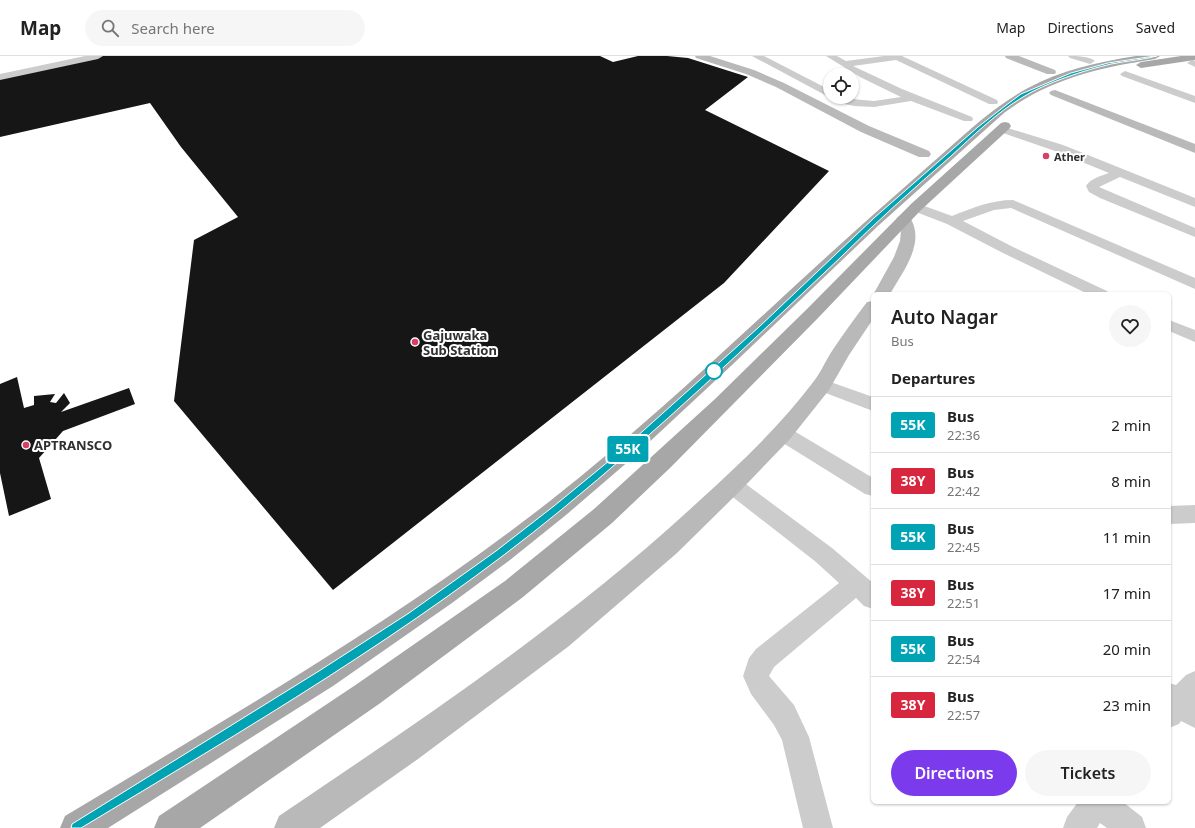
<!DOCTYPE html>
<html lang="en">
<head>
<meta charset="utf-8">
<style>
	:root { --surface:#fff; --page:#f6f6f6; --text:#222; --muted:#767676; --line:#e0e0e0; --accent:#7c3aed }
	body { margin:0; font-family:"Noto Sans",sans-serif; background:var(--page); color:var(--text); height:100vh; display:flex; flex-direction:column; font-size:15px; white-space:nowrap }
	* { box-sizing:border-box; margin:0 }
	p { font-size:13px; color:var(--muted) }
	.icon { flex:none; width:22px; height:22px; fill:none; stroke:currentColor; stroke-width:2; stroke-linecap:round; stroke-linejoin:round }
	.map { position:relative; flex:1; overflow:hidden }
	.panel { position:absolute; left:871px; top:236px; width:300px; height:512px; display:flex; flex-direction:column; background:var(--surface); border-radius:6px; box-shadow:0 1px 3px #0004 }
	.panel>* { flex:none }
	.badge { padding:0 8px; border-radius:3px; font-size:14px; line-height:26px }
	.buttons { position:absolute; left:823px; top:12px; display:grid; gap:8px }
	.buttons a { display:grid; place-items:center; width:36px; height:36px; border-radius:50%; background:var(--surface); box-shadow:0 1px 3px #0004; font-size:20px }
	.map>.badge { position:absolute; translate:-50% -50%; box-shadow:0 0 0 2px #fff }
	h2 { padding:0 20px; font-size:15px; line-height:36px }
	.round { display:grid; place-items:center; flex:none; width:42px; height:42px; border-radius:21px; background:var(--page) }
	.headline { display:flex; align-items:center; justify-content:space-between; height:68px; padding:0 20px }
	h1 { font-size:19px; font-weight:600; line-height:30px }
	.action { display:flex; gap:8px; margin-top:auto; padding:8px 20px }
	.action a { flex:1; height:46px; border-radius:24px; background:var(--accent); color:#fff; font-size:16px; font-weight:600; line-height:46px; text-align:center }
	.action a+a { background:var(--page); color:var(--text) }
	ul { padding:0; list-style:none }
	li { display:flex; align-items:center; gap:12px; height:56px; padding:0 20px; border-top:1px solid var(--line) }
	li div { flex:1 }
	li b { display:block; font-size:15px }
	li em { font-style:normal }
	li .badge { min-width:44px; font-weight:700; text-align:center }
	header { display:flex; align-items:center; gap:24px; box-sizing:border-box; height:56px; padding:0 20px; background:var(--surface); border-bottom:1px solid var(--line) }
	header strong { font-size:19px }
	nav { display:flex; gap:22px; margin-inline-start:auto; font-size:14px }
	.search { width:280px; height:36px; background:var(--page); display:flex; align-items:center; gap:10px; box-sizing:border-box; padding:0 14px; border-radius:22px; color:var(--muted); font-size:15px }
	.map>svg:first-child { display:block }
	.building { fill:#161616 }
	.lines { fill:none; stroke-linecap:round; stroke-linejoin:round }
	.street { fill:#ccc; fill-rule:evenodd }
	.secondary { fill:#b9b9b9; fill-rule:evenodd }
	.primary { fill:#a7a7a7; fill-rule:evenodd }
	.line { fill:#00a3b4; stroke:#fff }
	.poi-dot { fill:#d74064; stroke:#fff; stroke-width:1.5 }
	.stop-dot { fill:#fff; stroke:#00a3b4; stroke-width:2 }
	.labels { text-anchor:middle; dominant-baseline:central; stroke-width:4; stroke-linejoin:round; paint-order:stroke }
	.far-poi-label { font-size:11px; font-weight:bold; fill:#2f2f2f; stroke:#fff; text-anchor:start }
	.poi-label { font-size:13px; font-weight:bold; fill:#2f2f2f; stroke:#fff; text-anchor:start }
</style>
</head>
<body>
<header>
<strong>Map</strong>
<div class="search"><svg class="icon" aria-label="search" viewBox="0 0 24 24"><circle cx="10" cy="10" r="6"/><path d="M15 15l6 6"/></svg>Search here</div>
<nav><a>Map</a><a>Directions</a><a>Saved</a></nav>
</header>
<div class="map">
<svg width="1195" height="772" viewBox="0 0 1195 772">
	<rect width="100%" height="100%" fill="#fff"/>
	<g class="building">
		<polygon points="91,0 600,0 613,6 638,0 667,0 688,2 748,21 705,54 829,115 724,227 333,534 174,345 194,184 238,161 181,91 150,47 0,81 0,19"/>
		<polygon points="17,321 24,352 34,349 34,340 55,338 50,346 56,347 64,337 70,347 61,356 129,332 135,348 63,375 39,402 51,443 9,460 0,417 0,328"/>
	</g>
	<g class="lines">
		<g class="street">
			<polygon points="85,0 103,0 98,3 0,24 0,18"/>
			<polygon points="752,0 764,0 830,34 830,41 874,45 901,41 860,21 826,0 837,0 846,5 884,0 902,0 997,44 998,46 997,48 989,48 896,4 853,10 902,33 972,61 973,63 972,65 964,65 911,45 874,51 854,50 840,47"/>
			<path d="M 1068,0 C 1077,0 1088,0 1095,5 L 1090,8 L 1070,2 Z"/>
			<polygon points="1192,4 1195,5 1195,11 1187,7"/>
			<polygon points="1125,15 1195,40 1195,47 1122,20 1120,18"/>
			<path d="M 1001,70 L 1063,89 L 1195,142 L 1195,151 L 1120,121 L 1099,131 L 1195,172 L 1195,181 L 1100,142 L 1089,136 L 1086,130 C 1091,122 1101,120 1109,117 L 1055,95 L 997,75 L 995,73 L 997,71 Z"/>
			<path d="M 1013,144 L 1195,222 L 1195,233 L 1011,152 L 994,154 L 963,165 L 1013,191 L 1107,235 L 1109,238 L 1088,238 L 1003,197 L 947,168 L 911,154 L 909,151 L 911,148 L 916,147 L 952,160 C 972,152 991,144 1013,144 Z"/>
			<polygon points="1169,264 1195,274 1195,286 1169,275"/>
			<polygon points="822,323 873,341 873,355 815,333 813,329 815,325"/>
			<polygon points="782,370 789,372 873,422 873,440 865,438 775,382 772,377 775,372"/>
			<polygon points="732,421 739,423 832,492 873,527 873,553 864,550 856,542 774,611 769,620 794,649 809,681 833,772 803,772 782,684 774,669 751,638 743,620 749,602 756,593 839,527 816,506 725,435 721,429 725,423"/>
			<polygon points="1195,449 1195,467 1169,468 1169,450"/>
			<polygon points="1195,615 1195,672 1181,665 1179,668 1169,672 1169,627 1176,629 1186,619"/>
			<polygon points="1078,746 1123,746 1142,761 1146,772 1107,772 1100,767 1097,772 1063,772 1067,761"/>
		</g>
		<g class="secondary">
			<polygon points="695,0 710,0 754,14 784,27 869,70 929,95 931,98 929,101 919,101 861,76 776,31 746,18 696,2"/>
			<polygon points="1005,0 1019,0 1055,14 1056,16 1055,18 1047,18 1006,2"/>
			<polygon points="1055,34 1195,88 1195,97 1051,39 1049,37 1051,35"/>
			<path d="M 904,158 L 909,160 C 927,186 903,215 890,238 L 873,239 L 894,201 L 900,185 L 901,174 L 896,163 L 899,160 Z"/>
			<path d="M 873,245 L 873,263 L 849,299 L 829,334 L 790,383 L 740,435 L 677,497 L 569,590 L 418,703 L 320,772 L 274,772 L 279,760 C 424,662 571,564 699,445 C 740,408 781,369 814,325 C 821,316 826,304 832,295 C 843,278 855,262 867,246 Z"/>
		</g>
		<g class="primary">
			<path d="M 1136,0 L 1160,0 L 1155,3 C 1099,12 1051,22 1004,57 L 879,169 L 732,309 L 630,404 L 566,459 L 510,504 L 452,547 L 333,630 L 108,772 L 60,772 L 65,760 C 230,661 398,564 550,445 C 664,356 766,254 874,158 C 899,136 924,114 949,92 C 974,70 998,48 1028,32 C 1061,14 1099,6 1136,0 Z"/>
			<polygon points="1181,0 1195,0 1195,4 1141,12 1136,9 1141,6"/>
			<polygon points="1005,66 1009,67 1011,70 1009,73 921,154 819,261 671,411 612,467 523,541 379,648 200,772 154,772 159,760 357,628 505,525 594,453 715,343 807,253 911,148 1001,67"/>
		</g>
	</g>
	<path class="line" d="M 1157,0 C 1142,4 1126,5 1111,8 C 1085,14 1045,27 1023,41 C 996,57 973,80 950,101 C 913,133 876,166 841,201 C 750,287 659,374 561,454 C 412,576 244,674 81,772 L 71,772 L 72,768 L 319,615 L 409,557 L 496,495 L 554,450 L 615,400 L 759,271 L 874,162 L 978,71 L 1005,50 L 1021,38 L 1071,17 L 1108,7 L 1155,0 Z"/>
	<g class="poi-dot">
		<circle cx="1046" cy="100" r="4"/>
		<circle cx="415" cy="286" r="4"/>
		<circle cx="26" cy="389" r="4"/>
	</g>
	<circle class="stop-dot" cx="714" cy="315" r="8"/>
	<g class="labels">
		<g class="far-poi-label">
			<text x="1054" y="100">Ather</text>
		</g>
		<g class="poi-label">
			<text x="423" y="279">Gajuwaka<tspan x="423" dy="15">Sub Station</tspan></text>
			<text x="34" y="389">APTRANSCO</text>
		</g>
	</g>
</svg>
<div class="buttons">
<a><svg class="icon" aria-label="locate" viewBox="0 0 24 24"><circle cx="12" cy="12" r="6"/><path d="M12 2v4M12 18v4M2 12h4M18 12h4"/></svg></a>
</div>
<b class="badge" style="left:628px;top:393px;background:#00a3b4;color:#fff">55K</b>
<section class="panel">
<div class="headline"><div><h1>Auto Nagar</h1><p>Bus</p></div><a class="round"><svg class="icon" aria-label="heart" viewBox="0 0 24 24"><path d="M12 20l-8-8c-3-5 5-10 8-4 3-6 11-1 8 4z"/></svg></a></div>
<h2>Departures</h2>
<ul>
<li><span class="badge" style="background:#00a3b4;color:#fff">55K</span><div><b>Bus</b><p>22:36</p></div><em>2 min</em></li>
<li><span class="badge" style="background:#d7263d;color:#fff">38Y</span><div><b>Bus</b><p>22:42</p></div><em>8 min</em></li>
<li><span class="badge" style="background:#00a3b4;color:#fff">55K</span><div><b>Bus</b><p>22:45</p></div><em>11 min</em></li>
<li><span class="badge" style="background:#d7263d;color:#fff">38Y</span><div><b>Bus</b><p>22:51</p></div><em>17 min</em></li>
<li><span class="badge" style="background:#00a3b4;color:#fff">55K</span><div><b>Bus</b><p>22:54</p></div><em>20 min</em></li>
<li><span class="badge" style="background:#d7263d;color:#fff">38Y</span><div><b>Bus</b><p>22:57</p></div><em>23 min</em></li>
</ul>
<div class="action"><a>Directions</a><a>Tickets</a></div>
</section>
</div>
</body>
</html>
